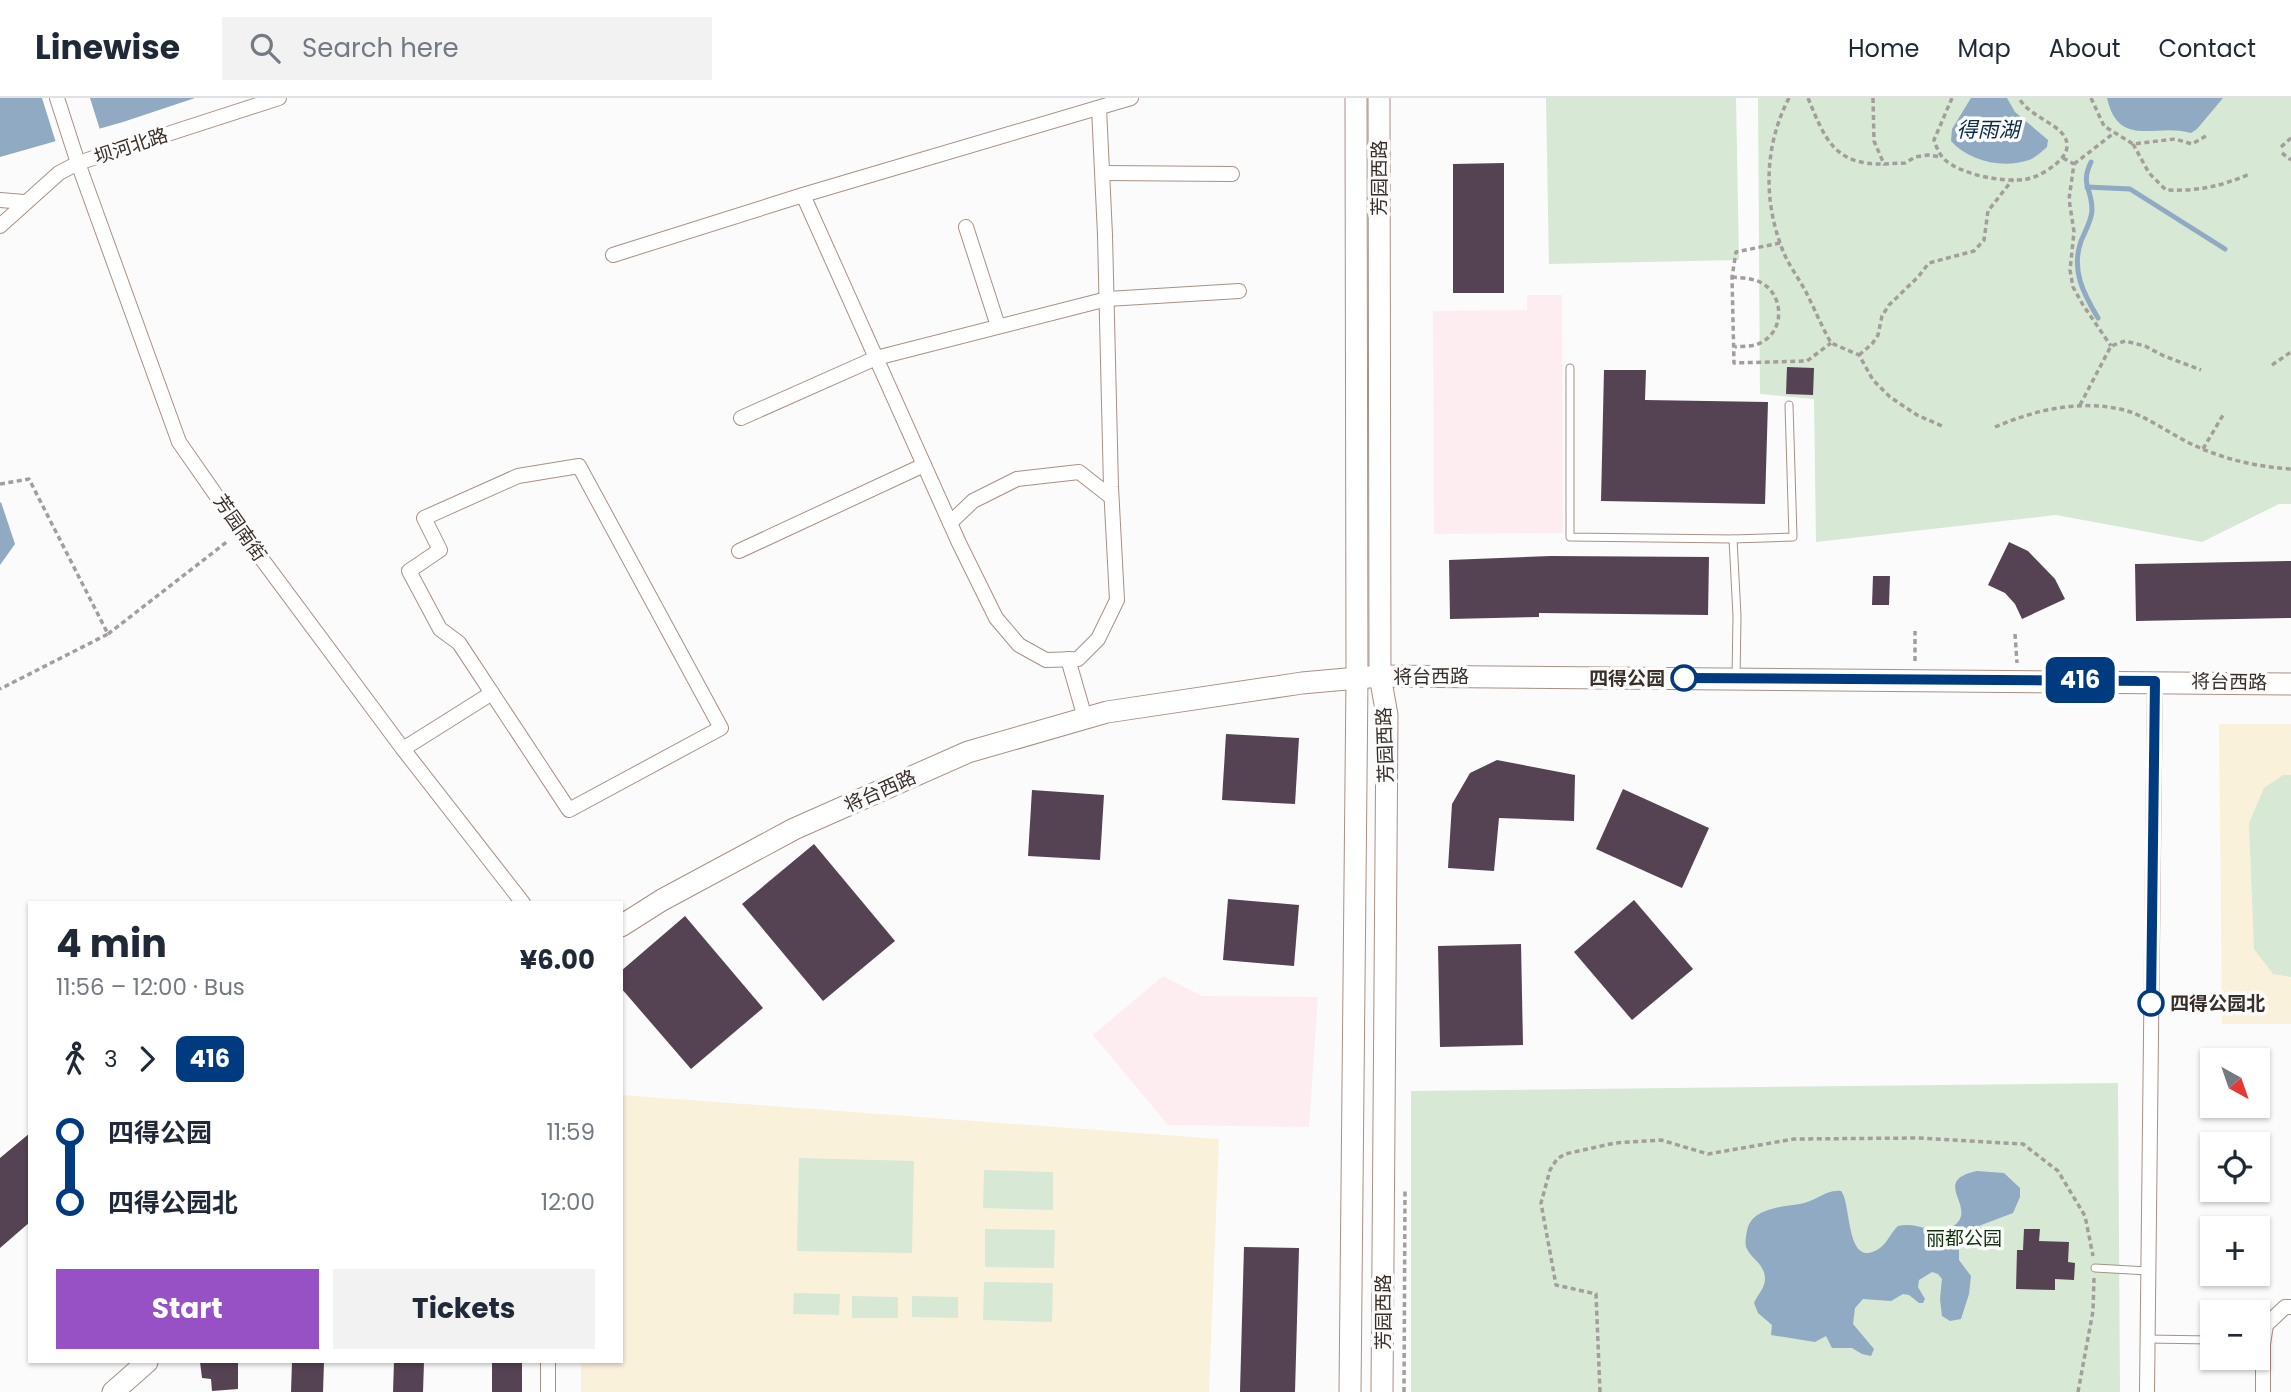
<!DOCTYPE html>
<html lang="en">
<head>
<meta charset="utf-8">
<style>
	:root { --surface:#fff; --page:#f2f2f3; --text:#1f2937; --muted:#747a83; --line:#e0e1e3; --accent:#9751c5 }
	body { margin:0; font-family:Poppins,"Noto Sans SC",sans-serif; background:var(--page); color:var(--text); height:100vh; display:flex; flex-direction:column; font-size:26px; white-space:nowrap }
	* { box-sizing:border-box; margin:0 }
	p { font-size:23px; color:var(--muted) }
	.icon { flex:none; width:38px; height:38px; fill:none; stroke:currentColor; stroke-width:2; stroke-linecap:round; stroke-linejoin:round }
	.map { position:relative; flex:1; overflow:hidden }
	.details { position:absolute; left:28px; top:803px; width:595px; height:462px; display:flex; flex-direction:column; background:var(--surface); border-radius:0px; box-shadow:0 2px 5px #0004 }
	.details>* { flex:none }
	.badge { padding:0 14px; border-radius:10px; font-size:24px; line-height:46px }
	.needle { width:46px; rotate:140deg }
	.tools { position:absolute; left:2200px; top:950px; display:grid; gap:14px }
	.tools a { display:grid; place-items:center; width:70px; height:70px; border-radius:0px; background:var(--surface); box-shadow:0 2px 5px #0004; font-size:35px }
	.map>.badge { position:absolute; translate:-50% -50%; box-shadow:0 0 0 4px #fff }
	.legs { display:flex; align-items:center; gap:10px; height:77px; padding:0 28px; font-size:23px }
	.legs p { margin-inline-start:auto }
	.headline { display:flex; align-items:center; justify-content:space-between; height:119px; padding:0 28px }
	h1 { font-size:38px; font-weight:700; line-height:52px }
	.cta { display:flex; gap:14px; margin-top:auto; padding:14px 28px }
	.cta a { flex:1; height:80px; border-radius:0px; background:var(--accent); color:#fff; font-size:28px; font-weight:700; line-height:80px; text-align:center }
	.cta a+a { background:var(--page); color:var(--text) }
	ul { padding:0 28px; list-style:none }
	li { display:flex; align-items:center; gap:24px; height:70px; font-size:26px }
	li i { display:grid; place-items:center; width:10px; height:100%; margin:0 9px; background:currentColor }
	li i::after { content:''; width:18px; height:18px; margin:-9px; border:5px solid; border-radius:50%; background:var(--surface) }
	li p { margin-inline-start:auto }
	li:first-child i { background:linear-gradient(#0000 50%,currentColor 0) }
	li:last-child i { background:linear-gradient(currentColor 50%,#0000 0) }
	header { display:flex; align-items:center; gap:42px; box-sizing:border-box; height:98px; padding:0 35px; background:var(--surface); border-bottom:2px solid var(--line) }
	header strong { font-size:33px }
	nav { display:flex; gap:38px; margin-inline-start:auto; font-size:24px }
	.search { width:490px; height:63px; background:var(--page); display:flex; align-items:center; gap:18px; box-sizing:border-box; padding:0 24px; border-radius:0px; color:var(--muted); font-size:26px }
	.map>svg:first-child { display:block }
	.education { fill:#faf1db }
	.medical { fill:#fdedf0 }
	.green { fill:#d7e8d5 }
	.water { fill:#8faac2 }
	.pier { fill:#fbfbfb }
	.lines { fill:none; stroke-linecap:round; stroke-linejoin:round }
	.stream { stroke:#8faac2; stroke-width:5 }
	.building { fill:#554252 }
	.lane-casing { stroke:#a99083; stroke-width:9 }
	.street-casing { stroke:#a99083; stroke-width:16 }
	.secondary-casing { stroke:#a99083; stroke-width:23 }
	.path { stroke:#a39e9b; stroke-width:3.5; stroke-dasharray:5 3.5; stroke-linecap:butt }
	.lane { stroke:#fff; stroke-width:7 }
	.street { stroke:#fff; stroke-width:14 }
	.secondary { stroke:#fff; stroke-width:21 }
	.line-1-casing { stroke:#fff; stroke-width:16 }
	.line-1 { stroke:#003b80; stroke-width:10 }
	.stop-1-dot { fill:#fff; stroke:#003b80; stroke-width:3.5 }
	.labels { text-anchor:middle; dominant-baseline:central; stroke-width:7; stroke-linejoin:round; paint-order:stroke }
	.street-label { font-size:19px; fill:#392f29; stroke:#fbfbfb }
	.stop-label { font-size:19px; font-weight:bold; fill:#392f29; stroke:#fbfbfb; text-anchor:end }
	.park-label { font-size:19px; fill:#11350e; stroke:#fbfbfb }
	.water-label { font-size:21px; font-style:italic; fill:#092b45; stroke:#fbfbfb }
</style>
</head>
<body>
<header>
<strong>Linewise</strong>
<div class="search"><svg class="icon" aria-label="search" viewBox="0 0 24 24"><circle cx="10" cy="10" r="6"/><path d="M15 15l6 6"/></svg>Search here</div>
<nav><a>Home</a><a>Map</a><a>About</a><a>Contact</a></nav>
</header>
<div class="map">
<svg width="2291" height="1294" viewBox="0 0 2291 1294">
	<rect width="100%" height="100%" fill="#fbfbfb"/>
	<g class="education">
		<polygon points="2219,626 2291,626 2291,926 2222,926"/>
		<polygon points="621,997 1219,1041 1209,1294 581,1294 581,1264 621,1264"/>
	</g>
	<g class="medical">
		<polygon points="1527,197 1562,197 1563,435 1434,436 1433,213 1527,212"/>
		<polygon points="1163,878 1202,898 1318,899 1309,1029 1168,1027 1093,937"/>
	</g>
	<g class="green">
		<polygon points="1546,0 1736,0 1739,162 1549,166"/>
		<polygon points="1758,0 2291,0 2291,406 2279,406 2202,444 2056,417 1816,444 1814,301 1760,296"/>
		<polygon points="2283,677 2291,677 2291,879 2273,876 2254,851 2249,725 2264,690"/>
		<polygon points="2118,985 2120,1294 1411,1294 1411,993"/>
		<polygon points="799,1060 914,1063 912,1155 797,1153"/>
		<polygon points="984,1072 1053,1074 1053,1112 983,1110"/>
		<polygon points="985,1131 1055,1132 1054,1170 985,1169"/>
		<polygon points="984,1184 1053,1185 1052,1224 983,1222"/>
		<polygon points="794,1195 840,1196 839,1217 793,1216"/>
		<polygon points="852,1198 898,1199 898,1220 852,1220"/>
		<polygon points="912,1198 958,1199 958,1220 912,1219"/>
	</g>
	<g class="water">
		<polygon points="0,0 195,0 123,24 0,59"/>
		<path d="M 1971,0 L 2007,0 L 2015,14 L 2048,42 L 2047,49 C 2041,54 2035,60 2029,62 C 2002,71 1969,63 1951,43 L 1952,31 Z"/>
		<path d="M 2107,0 L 2223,0 L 2197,31 L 2191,35 C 2156,24 2119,52 2107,0 Z"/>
		<polygon points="1,404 15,446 0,467 0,405"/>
		<path d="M 1977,1073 L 2004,1075 L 2020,1090 L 2020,1099 L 2013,1115 L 1968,1132 L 1959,1142 L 1959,1162 L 1971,1178 L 1969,1196 L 1961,1221 L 1950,1223 L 1942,1218 L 1940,1201 L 1942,1181 L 1938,1176 L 1932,1174 L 1919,1182 L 1918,1189 L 1925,1201 L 1923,1205 L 1919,1205 L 1909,1197 L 1903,1196 L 1891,1203 L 1863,1201 L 1855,1210 L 1853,1226 L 1874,1251 L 1871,1258 L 1862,1256 L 1852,1250 L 1832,1250 L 1826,1238 L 1815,1244 L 1771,1237 L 1772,1227 L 1758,1215 L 1754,1205 C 1758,1196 1765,1190 1765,1181 C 1765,1166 1751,1161 1746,1149 C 1745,1145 1746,1137 1747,1133 C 1751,1110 1781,1109 1800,1106 C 1815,1104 1826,1091 1841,1093 C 1852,1105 1845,1174 1880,1150 C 1888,1144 1891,1134 1898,1128 C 1918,1123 1933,1137 1946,1132 C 1988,1114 1925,1084 1977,1073 Z"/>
	</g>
	<polygon class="pier" points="42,0 90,0 101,35 57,48"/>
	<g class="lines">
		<g class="stream">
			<path d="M 2091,64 C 2080,87 2092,90 2092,112 C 2092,121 2085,134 2081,143 C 2071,172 2083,195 2098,220"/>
			<polyline points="2087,89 2130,91 2225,151"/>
		</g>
	</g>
	<g class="building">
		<polygon points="1504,65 1504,195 1453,195 1453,66"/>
		<polygon points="1787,269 1814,270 1813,297 1786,296"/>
		<polygon points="1604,272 1646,272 1645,302 1768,304 1765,406 1601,403"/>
		<polygon points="2009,444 2028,453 2055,481 2065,501 2022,521 2015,506 2005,495 1988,487"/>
		<polygon points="1551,458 1709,459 1708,517 1539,515 1539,519 1450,521 1449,462"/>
		<polygon points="2291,463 2291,520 2136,523 2135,466"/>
		<polygon points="1873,478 1890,478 1889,507 1872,507"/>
		<polygon points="1226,636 1299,640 1295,706 1222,702"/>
		<polygon points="1497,662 1575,677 1574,723 1499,720 1494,773 1448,770 1452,706 1470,675"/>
		<polygon points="1623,691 1709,730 1682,790 1596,751"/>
		<polygon points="1032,692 1104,697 1100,762 1028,758"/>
		<polygon points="814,746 895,843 823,903 742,806"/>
		<polygon points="1228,801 1299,807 1294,868 1223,862"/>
		<polygon points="1634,802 1693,871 1632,922 1574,854"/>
		<polygon points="685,818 763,910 691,971 621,890 621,873"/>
		<polygon points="1521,846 1523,947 1440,949 1438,848"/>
		<polygon points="30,1035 30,1124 0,1150 0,1060"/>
		<polygon points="2024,1131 2040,1131 2039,1143 2069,1144 2068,1164 2075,1165 2074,1182 2055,1181 2055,1192 2016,1191 2017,1152 2023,1152"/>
		<polygon points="1244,1149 1299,1150 1295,1294 1240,1294"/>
		<polygon points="200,1264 238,1264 238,1291 212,1293 211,1281 202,1280"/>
		<polygon points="292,1264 324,1264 323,1294 291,1294"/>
		<polygon points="394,1264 424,1264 423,1294 393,1294"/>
		<rect x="492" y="1264" width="30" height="30"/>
	</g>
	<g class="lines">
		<g class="lane-casing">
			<g id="lane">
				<polyline points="1570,270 1570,439 1733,441 1793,439 1789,307"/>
				<polyline points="1733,441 1737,518 1736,580"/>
				<polyline points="2095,1170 2148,1173"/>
				<polyline points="2147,1241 2212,1242"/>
			</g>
		</g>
		<g class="street-casing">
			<g id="street">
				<polyline points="57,0 78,65 179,344 241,433 403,651 523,805"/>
				<polyline points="1103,75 1232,76"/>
				<polyline points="803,97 959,445 996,520 1019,547 1046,562 1078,561 1098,541 1117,502 1111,389 1105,137 1099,10"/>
				<polyline points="0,102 24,104"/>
				<polyline points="0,128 59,75 78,65 279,0"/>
				<polyline points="966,129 998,228"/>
				<polyline points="613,157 803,97 1131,0"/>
				<polyline points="741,320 876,260 1107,201 1239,193"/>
				<polygon points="579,368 721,630 569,712 459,545 440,531 409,473 440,452 424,420 518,378"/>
				<polyline points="950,425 973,403 1017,381 1079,374 1111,399"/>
				<polyline points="739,453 924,367"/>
				<polyline points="1068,561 1085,620"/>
				<polyline points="403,651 492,595"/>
				<polyline points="548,1264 548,1294"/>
				<polyline points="2147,1294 2155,583"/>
				<polyline points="2263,1294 2263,1246 2266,1227 2285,1209 2291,1209"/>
			</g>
		</g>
		<g class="secondary-casing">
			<g id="secondary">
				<polyline points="1379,0 1380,578 1387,617 1382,1294"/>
				<polyline points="621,828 662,802 794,731 968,654 1107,614 1302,585 1380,578 2291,586"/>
				<polyline points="113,1294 147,1264"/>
				<polyline points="1350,1294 1357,580 1356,0"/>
			</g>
		</g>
		<g class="path">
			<path d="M 1789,0 C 1764,48 1763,103 1783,153 C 1789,168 1800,182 1807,196 C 1815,212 1822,229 1831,245 L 1859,257 L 1873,282 L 1890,299 L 1917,317 L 1942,328"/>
			<path d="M 1808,0 C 1825,41 1834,67 1884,66"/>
			<polyline points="1873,0 1874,43 1884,66 1905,65 1915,59 1928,57 1941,59"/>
			<path d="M 1952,0 L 1934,42 C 1936,48 1939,56 1944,61 C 1961,77 2004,85 2027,81 C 2038,79 2048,72 2056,66 C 2061,61 2067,56 2067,48 C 2068,27 2030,21 2019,0"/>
			<polyline points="2091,0 2104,28 2133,46 2175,41 2192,46 2206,38"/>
			<path d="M 2133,46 L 2149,75 L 2166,92 C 2200,93 2218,89 2250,76"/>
			<polyline points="2281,49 2291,40"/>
			<polyline points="2282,55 2291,62"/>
			<polyline points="2063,60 2074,66 2069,101 2074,134 2070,172 2073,189 2083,207 2111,248"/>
			<polyline points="2074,66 2114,35"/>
			<polyline points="1780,145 1736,154 1732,179 1734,265 1807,263 1831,245"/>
			<path d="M 1732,179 C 1741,180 1751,180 1760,184 C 1783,195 1786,231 1762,244 C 1754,249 1744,248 1735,249"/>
			<polyline points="1859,257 1872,246 1878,237 1882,218 1889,207 1918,179 1929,165 1974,153 1984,142 1988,113 2013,81"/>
			<polyline points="2272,267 2291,254"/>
			<polyline points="2080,307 2111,248 2125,243 2145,248 2164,258 2201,272"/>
			<path d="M 1995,329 C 2035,312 2077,302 2120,311 C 2147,317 2172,338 2198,349 C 2227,362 2259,369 2291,371"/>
			<polyline points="2203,351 2223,317"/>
			<polyline points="0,386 29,381 108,536 0,591"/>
			<polyline points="108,536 228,443"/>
			<polyline points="2015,536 2017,565"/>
			<polyline points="1915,563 1915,533"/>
			<polyline points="1404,1294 1405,1093"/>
			<polyline points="1600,1294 1596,1196 1556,1187 1541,1105 1550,1072 1557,1061 1565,1056 1615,1045 1661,1042 1708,1056 1794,1041 1918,1040 2023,1046 2058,1073 2085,1118 2093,1158"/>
			<polyline points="2078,1294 2093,1213 2094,1180"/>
		</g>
		<use href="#lane" class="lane"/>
		<use href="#street" class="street"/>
		<use href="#secondary" class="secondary"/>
	</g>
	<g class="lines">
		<g class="line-1-casing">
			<polyline id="line-1" points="1684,580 2155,583 2151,905"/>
		</g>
		<use href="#line-1" class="line-1"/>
	</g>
	<g class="stop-1-dot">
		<circle cx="1684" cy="580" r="12"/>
		<circle cx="2151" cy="905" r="12"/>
	</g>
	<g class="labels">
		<g class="street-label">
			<text transform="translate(131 48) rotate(-18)">坝河北路</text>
			<text transform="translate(1379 80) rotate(-90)">芳园西路</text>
			<text transform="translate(240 430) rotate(55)">芳园南街</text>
			<text x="1431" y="578">将台西路</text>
			<text transform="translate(2229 584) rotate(1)">将台西路</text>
			<text transform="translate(1385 647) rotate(-92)">芳园西路</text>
			<text transform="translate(880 693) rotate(-24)">将台西路</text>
			<text transform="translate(1383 1214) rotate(-90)">芳园西路</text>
		</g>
		<g class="stop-label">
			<text x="1665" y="580">四得公园</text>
			<text x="2170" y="905" text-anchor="start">四得公园北</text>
		</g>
		<g class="park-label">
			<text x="1964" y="1140">丽都公园</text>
		</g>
		<g class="water-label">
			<text x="1988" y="31">得雨湖</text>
		</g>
	</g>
</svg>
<div class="tools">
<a><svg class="needle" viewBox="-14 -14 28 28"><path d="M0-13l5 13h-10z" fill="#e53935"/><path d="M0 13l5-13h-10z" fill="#747a83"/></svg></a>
<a><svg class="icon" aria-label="locate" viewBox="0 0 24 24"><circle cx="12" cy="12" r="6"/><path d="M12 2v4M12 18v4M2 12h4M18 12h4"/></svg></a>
<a>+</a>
<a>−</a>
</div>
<b class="badge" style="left:2080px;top:582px;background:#003b80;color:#fff">416</b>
<section class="details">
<div class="headline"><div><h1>4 min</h1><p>11:56 – 12:00 · Bus</p></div><b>¥6.00</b></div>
<div class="legs"><svg class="icon" aria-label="walk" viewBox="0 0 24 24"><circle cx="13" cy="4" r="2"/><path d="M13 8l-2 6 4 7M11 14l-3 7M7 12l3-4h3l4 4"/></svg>3<svg class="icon" aria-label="forward" viewBox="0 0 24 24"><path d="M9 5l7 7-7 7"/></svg><b class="badge" style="background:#003b80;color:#fff">416</b></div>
<ul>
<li><i style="color:#003b80"></i><b>四得公园</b><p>11:59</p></li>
<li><i style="color:#003b80"></i><b>四得公园北</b><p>12:00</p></li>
</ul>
<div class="cta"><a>Start</a><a>Tickets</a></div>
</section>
</div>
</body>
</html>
